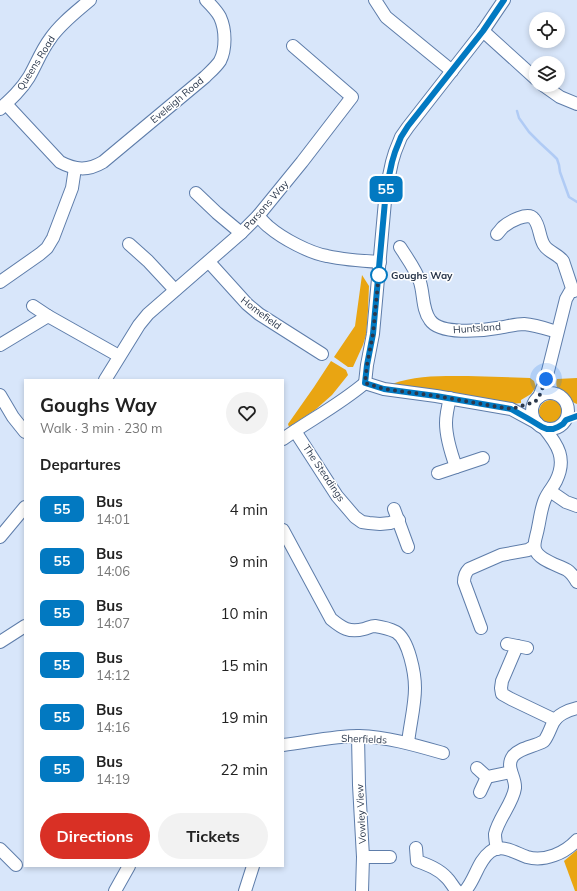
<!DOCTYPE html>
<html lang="en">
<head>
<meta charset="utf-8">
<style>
	:root { --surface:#fff; --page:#f2f2f2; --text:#222; --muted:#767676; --accent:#d93025 }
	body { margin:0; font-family:Mulish,sans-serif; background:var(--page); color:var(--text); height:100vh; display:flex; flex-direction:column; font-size:15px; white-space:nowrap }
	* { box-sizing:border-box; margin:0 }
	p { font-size:13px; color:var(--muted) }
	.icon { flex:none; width:22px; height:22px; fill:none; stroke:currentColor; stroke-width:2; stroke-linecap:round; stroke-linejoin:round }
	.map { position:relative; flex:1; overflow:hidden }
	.panel { position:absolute; left:24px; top:379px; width:260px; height:488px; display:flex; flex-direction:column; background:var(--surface); border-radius:0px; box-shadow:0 2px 6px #0003 }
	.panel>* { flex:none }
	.badge { padding:0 8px; border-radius:6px; font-size:14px; line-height:26px }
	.tools { position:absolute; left:529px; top:12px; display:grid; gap:8px }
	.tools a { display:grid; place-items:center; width:36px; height:36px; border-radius:50%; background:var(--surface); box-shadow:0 2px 6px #0003; font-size:20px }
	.you { position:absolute; width:20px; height:20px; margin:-10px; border:3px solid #fff; border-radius:50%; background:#1a73e8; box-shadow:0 0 0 6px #1a73e833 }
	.map>.badge { position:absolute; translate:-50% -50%; box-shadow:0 0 0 2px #fff }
	h2 { padding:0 16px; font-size:15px; line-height:36px }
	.round { display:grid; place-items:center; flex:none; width:42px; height:42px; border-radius:21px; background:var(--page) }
	.headline { display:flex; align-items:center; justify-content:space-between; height:68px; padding:0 16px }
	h1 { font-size:19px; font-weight:700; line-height:30px }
	.action { display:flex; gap:8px; margin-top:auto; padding:8px 16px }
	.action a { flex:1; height:46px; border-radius:24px; background:var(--accent); color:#fff; font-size:16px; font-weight:700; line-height:46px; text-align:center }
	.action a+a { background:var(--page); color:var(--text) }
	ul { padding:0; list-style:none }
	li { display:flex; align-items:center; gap:12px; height:52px; padding:0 16px }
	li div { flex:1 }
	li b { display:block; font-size:15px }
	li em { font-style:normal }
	li .badge { min-width:44px; font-weight:700; text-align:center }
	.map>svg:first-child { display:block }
	.green { fill:#e9a512 }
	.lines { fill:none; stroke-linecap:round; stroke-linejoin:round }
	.stream { stroke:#b0cbf5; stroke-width:2.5 }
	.minor-casing { stroke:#5e7daa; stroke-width:14 }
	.minor { stroke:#fff; stroke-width:12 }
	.line-casing { stroke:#fff; stroke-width:9 }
	.line { stroke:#0279c1; stroke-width:6 }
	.walk { stroke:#2b384c; stroke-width:4; stroke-dasharray:0 7.2 }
	.stop-dot { fill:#fff; stroke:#0279c1; stroke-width:2 }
	.labels { text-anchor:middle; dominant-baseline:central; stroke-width:3; stroke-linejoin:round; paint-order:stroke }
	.street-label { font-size:10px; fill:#2b384c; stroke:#fff }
	.stop-label { font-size:10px; font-weight:bold; fill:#2b384c; stroke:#fff; text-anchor:start }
</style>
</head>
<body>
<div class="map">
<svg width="577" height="891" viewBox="0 0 577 891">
	<rect width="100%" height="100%" fill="#d8e6fa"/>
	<g class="green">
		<polygon points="362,275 369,286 368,310 367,324 366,335 363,345 353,367 348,367 334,357 355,326"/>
		<polygon points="331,361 346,370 348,375 332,395 315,410 289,427 288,424 314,387"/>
		<path d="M 468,376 L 530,378 L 534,381 L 536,387 L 531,394 L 521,400 L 521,403 L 512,404 L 392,384 C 416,375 443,376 468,376 Z"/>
		<path d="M 577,378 L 577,404 C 567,400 553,391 557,379 Z"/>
		<circle cx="551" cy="412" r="12"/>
		<polygon points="577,850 577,891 575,891 564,861"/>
	</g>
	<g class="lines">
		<polyline class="stream" points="517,111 519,118 529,132 540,143 553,155 557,159 559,165 560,172 569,197 577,202"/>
		<g class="minor-casing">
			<g id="minor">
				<polyline points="375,0 386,17 452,71"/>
				<polyline points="483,31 536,79"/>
				<polyline points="543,85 560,97 577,104"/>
				<path d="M 6,104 L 60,162 C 75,170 88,171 103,162 L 205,77 C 210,72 216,67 220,61 C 226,49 226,30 220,17 C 217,11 211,5 206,0"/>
				<path d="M 0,109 C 11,99 21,90 29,77 C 36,65 41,51 50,39 C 60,24 76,12 90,0"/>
				<polyline points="196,193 217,213 241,233"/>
				<path d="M 258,216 C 262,220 265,224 269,227 C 283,239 310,253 327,256 C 345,260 362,261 380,262"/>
				<path d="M 497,234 C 499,232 501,229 503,227 C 509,222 528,211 534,219 C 540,226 539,237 544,245 C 548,252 558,254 563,261 L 573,291"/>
				<polyline points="129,244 148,261 175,290"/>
				<path d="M 400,247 C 407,258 416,270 420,282 C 424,295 422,309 430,320 C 440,335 481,331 497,328 C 506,327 515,324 524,324 C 536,325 547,329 557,332"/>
				<polyline points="209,262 247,304 259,314 322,354"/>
				<polyline points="0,282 40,254 47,248 53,238 72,188 75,168"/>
				<polyline points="33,306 48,316"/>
				<polyline points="0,345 48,316 119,356"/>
				<polyline points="105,380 139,325 148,314 241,233 258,216 302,162 352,97 293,46"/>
				<polyline points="365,383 367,365 373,334 386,190 392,162 395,152 401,137 408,127 483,31 504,0"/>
				<polyline points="365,383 384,389 436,396 511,409 537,423"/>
				<circle cx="550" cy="411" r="18"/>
				<polyline points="0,395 13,417 25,432"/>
				<polyline points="539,397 546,379 566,299 570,292 577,290"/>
				<path d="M 544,428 C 558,445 567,459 556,481 C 553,487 548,492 545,499 C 541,508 540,519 538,528 C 537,535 533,543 535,549 C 538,560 558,565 567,570 C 572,573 574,577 577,582"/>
				<polyline points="295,431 337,496 355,517 362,522 369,523 380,524 390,523 399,520"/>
				<path d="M 283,439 C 310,420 339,405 365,383"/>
				<polyline points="456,467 483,458"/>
				<path d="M 438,473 L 456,467 C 451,453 446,438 446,423 C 446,415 448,406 450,398"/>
				<polyline points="550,491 566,502 577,506"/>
				<polyline points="394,509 408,547"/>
				<path d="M 283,530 L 331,619 C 342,628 349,633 364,629 C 368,628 371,626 375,626 C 382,627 390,629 396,632 C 409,640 415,674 415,688 C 415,706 410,724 408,743"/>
				<polyline points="0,537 25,507"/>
				<path d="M 481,628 L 464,582 C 464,577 465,573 469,569 L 501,555 L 528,550 L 534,546"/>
				<polyline points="0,642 25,626"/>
				<polyline points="507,644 527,648"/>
				<polyline points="517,646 502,681 501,688 502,694 511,699 555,720"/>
				<polyline points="358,736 359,785 363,857 362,891"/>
				<path d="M 283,745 C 308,742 334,736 359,736 C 388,737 415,745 443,753"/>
				<polyline points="477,768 487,777 511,772"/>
				<polyline points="480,792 487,777"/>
				<path d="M 416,848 L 417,861 C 428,865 439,869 447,878 C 451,882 453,887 457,891"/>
				<polyline points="0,849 16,865"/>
				<path d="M 497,849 C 496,844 495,839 495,834 C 498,819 513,803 515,788 C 516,777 505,767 513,756 C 521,747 534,747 544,741 C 548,736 550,729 553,723 C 557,715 568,710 577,708"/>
				<polyline points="363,857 390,857"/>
				<polyline points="115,891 129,866"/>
				<polyline points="245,891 253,866"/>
				<path d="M 465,891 C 475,880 478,861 490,852 C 502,843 515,853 527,857 C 545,862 565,853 577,840"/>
			</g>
		</g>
		<use href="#minor" class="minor"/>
	</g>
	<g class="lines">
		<g class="line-casing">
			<polyline id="line" points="504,0 483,31 408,126 401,137 395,152 392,162 386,190 373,334 367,365 365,383 384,389 436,396 511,409 527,418 542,427 547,429 553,429 558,427 563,424 566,420 577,416"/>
		</g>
		<use href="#line" class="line"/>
		<polyline class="walk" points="379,275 379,273 373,334 367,365 365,383 384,389 436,396 511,409 535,402 539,397 546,379"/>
	</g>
	<circle class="stop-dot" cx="379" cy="275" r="8"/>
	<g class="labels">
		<g class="street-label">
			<text transform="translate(36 63) rotate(-58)">Queens Road</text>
			<text transform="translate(177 100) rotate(-40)">Eveleigh Road</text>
			<text transform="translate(266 205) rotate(-49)">Parsons Way</text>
			<text transform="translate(261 313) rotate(37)">Homefield</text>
			<text transform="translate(477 328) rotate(-4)">Huntsland</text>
			<text transform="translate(324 473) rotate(56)">The Steadings</text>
			<text transform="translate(364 739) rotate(2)">Sherfields</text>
			<text transform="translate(361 814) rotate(-93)">Vowley View</text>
		</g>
		<g class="stop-label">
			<text x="391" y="275">Goughs Way</text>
		</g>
	</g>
</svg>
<div class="tools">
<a><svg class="icon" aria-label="locate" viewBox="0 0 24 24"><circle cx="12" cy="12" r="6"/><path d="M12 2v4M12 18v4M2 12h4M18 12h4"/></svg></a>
<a><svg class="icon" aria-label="layers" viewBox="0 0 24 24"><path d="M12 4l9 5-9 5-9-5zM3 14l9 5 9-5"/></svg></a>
</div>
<div class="you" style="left:546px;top:379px"></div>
<b class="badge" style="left:386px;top:189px;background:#0279c1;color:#fff">55</b>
<section class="panel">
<div class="headline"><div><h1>Goughs Way</h1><p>Walk · 3 min · 230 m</p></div><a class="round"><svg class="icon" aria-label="heart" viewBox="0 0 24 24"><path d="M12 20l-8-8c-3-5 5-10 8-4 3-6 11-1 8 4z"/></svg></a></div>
<h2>Departures</h2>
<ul>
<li><span class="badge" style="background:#0279c1;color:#fff">55</span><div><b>Bus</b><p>14:01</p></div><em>4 min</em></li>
<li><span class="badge" style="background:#0279c1;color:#fff">55</span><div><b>Bus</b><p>14:06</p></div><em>9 min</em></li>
<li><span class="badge" style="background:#0279c1;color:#fff">55</span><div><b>Bus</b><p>14:07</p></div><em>10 min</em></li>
<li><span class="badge" style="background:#0279c1;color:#fff">55</span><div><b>Bus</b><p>14:12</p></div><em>15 min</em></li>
<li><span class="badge" style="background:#0279c1;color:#fff">55</span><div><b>Bus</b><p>14:16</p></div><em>19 min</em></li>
<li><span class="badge" style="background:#0279c1;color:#fff">55</span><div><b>Bus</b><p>14:19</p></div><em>22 min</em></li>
</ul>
<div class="action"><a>Directions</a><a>Tickets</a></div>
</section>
</div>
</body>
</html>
